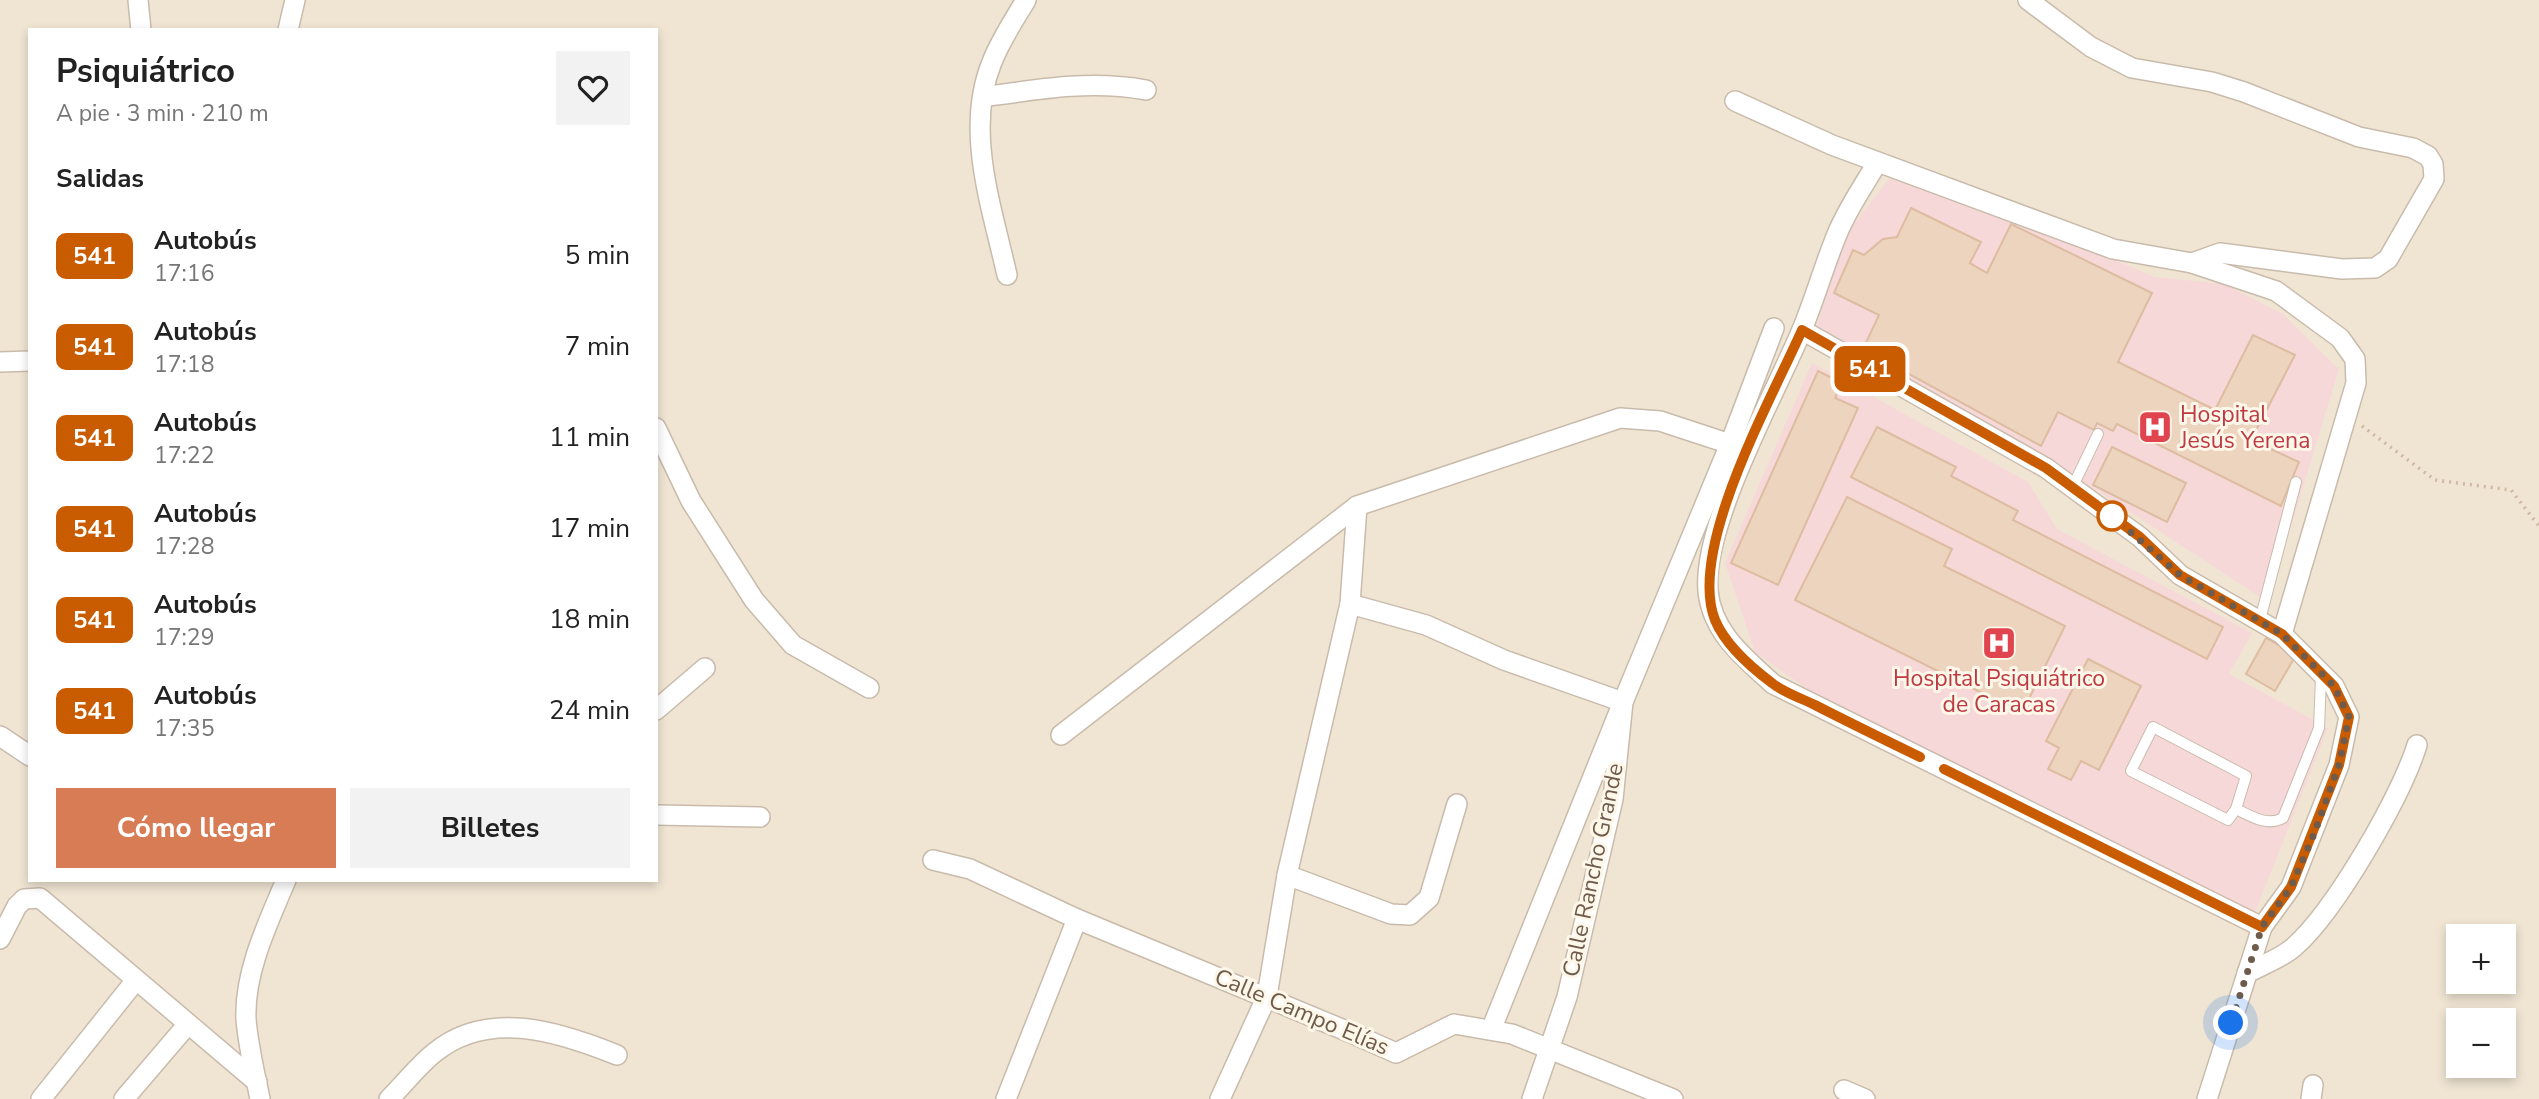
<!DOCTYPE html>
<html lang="es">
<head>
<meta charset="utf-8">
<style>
	:root { --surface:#fff; --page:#f2f2f2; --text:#222; --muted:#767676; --accent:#d77c55 }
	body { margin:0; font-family:"Nunito Sans",sans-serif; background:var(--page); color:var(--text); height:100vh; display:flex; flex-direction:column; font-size:26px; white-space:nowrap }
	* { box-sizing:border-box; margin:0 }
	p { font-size:23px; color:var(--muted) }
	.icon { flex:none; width:38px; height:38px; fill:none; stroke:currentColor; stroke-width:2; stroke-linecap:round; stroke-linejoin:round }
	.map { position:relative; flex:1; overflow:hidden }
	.details { position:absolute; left:28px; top:28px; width:630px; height:854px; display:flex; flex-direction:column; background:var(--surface); border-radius:0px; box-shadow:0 4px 10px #0003 }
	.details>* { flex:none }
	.badge { padding:0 14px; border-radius:10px; font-size:24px; line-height:46px }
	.controls { position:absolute; left:2446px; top:924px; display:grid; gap:14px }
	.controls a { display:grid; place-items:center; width:70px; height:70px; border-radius:0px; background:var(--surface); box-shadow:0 4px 10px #0003; font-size:35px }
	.you { position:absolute; width:35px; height:35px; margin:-18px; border:5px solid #fff; border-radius:50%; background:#1a73e8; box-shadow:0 0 0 10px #1a73e833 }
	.map>.badge { position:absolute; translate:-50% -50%; box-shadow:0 0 0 4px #fff }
	h2 { padding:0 28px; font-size:26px; line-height:63px }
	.round { display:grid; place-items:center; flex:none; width:74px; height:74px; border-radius:0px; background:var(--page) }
	.summary { display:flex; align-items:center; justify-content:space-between; height:119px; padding:0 28px }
	h1 { font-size:33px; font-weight:700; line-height:52px }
	.button { display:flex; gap:14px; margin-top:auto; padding:14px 28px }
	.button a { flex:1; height:80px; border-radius:0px; background:var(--accent); color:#fff; font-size:28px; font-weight:700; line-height:80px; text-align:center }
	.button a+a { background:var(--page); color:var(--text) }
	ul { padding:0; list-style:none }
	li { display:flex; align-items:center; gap:21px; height:91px; padding:0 28px }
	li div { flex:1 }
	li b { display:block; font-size:26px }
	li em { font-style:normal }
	li .badge { min-width:77px; font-weight:700; text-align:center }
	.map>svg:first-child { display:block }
	.residential { fill:#f0e5d3; fill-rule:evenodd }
	.medical { fill:#f6d8d9 }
	.building { fill:#ecd4be; stroke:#ddbca0; stroke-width:2 }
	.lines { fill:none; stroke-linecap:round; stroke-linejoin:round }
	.service-casing { stroke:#c9bbab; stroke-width:12 }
	.minor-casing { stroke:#c9bbab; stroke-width:22 }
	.path { stroke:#d0b7a2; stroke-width:3.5; stroke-dasharray:2 5; stroke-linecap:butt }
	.service { stroke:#fff; stroke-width:10 }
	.minor { stroke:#fff; stroke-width:19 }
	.line-casing { stroke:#fff; stroke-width:16 }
	.line { stroke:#c95b00; stroke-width:10 }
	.walk { stroke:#6f5b4c; stroke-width:7; stroke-dasharray:0 12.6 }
	.stop-dot { fill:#fff; stroke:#c95b00; stroke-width:3.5 }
	.labels { text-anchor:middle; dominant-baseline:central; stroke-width:6; stroke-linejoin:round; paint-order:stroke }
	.health-label { font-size:23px; fill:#be3a42; stroke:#fdf7e9; text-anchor:start }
	.street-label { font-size:23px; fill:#6f5b4c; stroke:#fdf7e9 }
</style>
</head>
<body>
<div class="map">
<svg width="2539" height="1099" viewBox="0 0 2539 1099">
	<rect width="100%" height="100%" fill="#f9f3e3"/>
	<path class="residential" d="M 0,0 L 2539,0 L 2539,1099 L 0,1099 ZM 30,30 L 656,30 L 656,880 L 30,880 ZM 2459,936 L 2504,936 L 2504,982 L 2459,982 ZM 2459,1020 L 2504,1020 L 2504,1066 L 2459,1066 Z"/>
	<g class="medical">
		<polygon points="1897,169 2155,277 2224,284 2283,314 2339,369 2268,602 2090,486 1817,326 1843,237"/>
		<polygon points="1812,363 2028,482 2057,529 2252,633 2229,674 2328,728 2254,915 1845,716 1755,652 1725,563"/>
	</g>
	<g class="building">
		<polygon points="1911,208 1981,242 1970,263 1987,273 2011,224 2152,293 2118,362 2215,410 2253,335 2295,355 2251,440 2299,462 2281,506 2117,424 2113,431 2097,423 2094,430 2058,412 2041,446 1863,349 1879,315 1834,293 1853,250 1864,255 1883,239 1897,237"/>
		<polygon points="1818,371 1842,383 1835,398 1858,408 1778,585 1731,563"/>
		<polygon points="1877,427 1956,467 1951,476 2018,511 2013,520 2223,627 2207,659 1851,477"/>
		<polygon points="2112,447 2186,483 2167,522 2093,485"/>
		<polygon points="1847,497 1952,549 1944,566 2065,626 2022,713 1795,600"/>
		<polygon points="2266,638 2296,655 2275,691 2246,674"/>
		<polygon points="2088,659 2141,686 2099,770 2081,761 2071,780 2048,769 2059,748 2046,741"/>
	</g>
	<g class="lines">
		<g class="service-casing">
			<g id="service">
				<polyline points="2072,488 2098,434"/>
				<polyline points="2260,620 2296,482"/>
				<polygon points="2153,727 2246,776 2236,809 2228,820 2131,771"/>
				<path d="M 2236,809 C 2251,816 2267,827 2283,818 L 2319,728 L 2321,677"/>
			</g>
		</g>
		<g class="minor-casing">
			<g id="minor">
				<polyline points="138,0 141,30"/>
				<polyline points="2028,0 2091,47 2132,68 2212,82 2244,92 2359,137 2413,148 2428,156 2433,164 2434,179 2388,259 2375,268 2342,269 2220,253 2192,263"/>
				<polyline points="288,30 295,0"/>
				<path d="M 983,97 C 1039,89 1091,80 1146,90"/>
				<polyline points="1735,101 1832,145 2113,249 2192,263 2276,291 2340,338 2355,359 2356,383 2282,634"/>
				<path d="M 1877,163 C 1864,185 1848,208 1838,232 C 1824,265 1815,299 1801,332 C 1774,396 1702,525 1708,591 C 1712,633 1745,658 1773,684 L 2262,927"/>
				<path d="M 1007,275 C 992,207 964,130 992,62 C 1000,41 1014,20 1026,0"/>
				<polyline points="1802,330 2046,468 2140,537 2180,575 2282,634 2334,686 2349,717 2339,765 2291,887 2262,927 2207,1099"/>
				<polyline points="0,362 30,361"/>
				<polyline points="656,428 691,501 754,600 793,645 869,688"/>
				<polyline points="1350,604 1426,625 1504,660 1623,702 1491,1030"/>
				<polyline points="656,710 705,668"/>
				<polyline points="1061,735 1357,506 1620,418 1660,421 1730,444"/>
				<polyline points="0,736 30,756"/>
				<polyline points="656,815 760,817"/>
				<polyline points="933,860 970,869 1077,919 1349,1032 1396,1053 1454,1024 1512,1034 1673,1099"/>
				<polyline points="1287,875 1391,914 1410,915 1429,898 1457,804"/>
				<polyline points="0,939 17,906 24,899 40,898 257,1082"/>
				<path d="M 2247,973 C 2262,965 2282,958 2294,947 C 2335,911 2401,797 2417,745"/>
				<polyline points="1844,1090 1865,1099"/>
				<polyline points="41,1099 136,980"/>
				<polyline points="124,1099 188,1024"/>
				<path d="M 260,1099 C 255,1074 248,1045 246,1019 C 244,972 268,923 286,880"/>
				<path d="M 389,1099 C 404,1084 418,1066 434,1053 C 488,1008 560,1032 617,1055"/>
				<polyline points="1006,1099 1077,919"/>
				<polyline points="1220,1099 1267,996 1287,875 1350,604 1357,506"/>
				<polyline points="1532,1099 1567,997 1613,799 1623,702 1730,444 1774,328"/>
				<polyline points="2311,1099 2313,1085"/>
			</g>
		</g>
		<polyline class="path" points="2362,426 2435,480 2511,490 2539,526"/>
		<use href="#service" class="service"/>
		<use href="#minor" class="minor"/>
	</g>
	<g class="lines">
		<g class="line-casing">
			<path id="line" d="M 1920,757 C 1885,740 1850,723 1815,705 C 1801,698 1784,693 1772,683 C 1752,668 1725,644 1715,620 C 1687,549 1772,398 1802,330 L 2046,468 L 2140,537 L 2180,575 L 2282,634 L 2334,686 L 2349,717 L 2339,765 L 2291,887 L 2262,927 L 1944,769"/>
		</g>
		<use href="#line" class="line"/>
		<polyline class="walk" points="2112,516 2180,575 2282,634 2334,686 2349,717 2339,765 2314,834 2291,887 2262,927 2231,1023"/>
	</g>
	<defs>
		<g id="hospital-square" transform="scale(1.75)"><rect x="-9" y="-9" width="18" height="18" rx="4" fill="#e0444e" stroke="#fdf7e9"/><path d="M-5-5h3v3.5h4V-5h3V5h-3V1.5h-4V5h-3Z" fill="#fff"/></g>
	</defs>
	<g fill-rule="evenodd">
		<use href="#hospital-square" x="2155" y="427"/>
		<use href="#hospital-square" x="1999" y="643"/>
	</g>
	<circle class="stop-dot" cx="2112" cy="516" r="14"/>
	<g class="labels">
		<g class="health-label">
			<text x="2180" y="414">Hospital<tspan x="2180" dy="26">Jesús Yerena</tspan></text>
			<text x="1999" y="678" text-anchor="middle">Hospital Psiquiátrico<tspan x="1999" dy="26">de Caracas</tspan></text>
		</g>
		<g class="street-label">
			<text transform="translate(1593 870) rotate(-78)">Calle Rancho Grande</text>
			<text transform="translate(1302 1012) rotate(23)">Calle Campo Elías</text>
		</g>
	</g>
</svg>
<div class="controls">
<a>+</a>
<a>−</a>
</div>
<div class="you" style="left:2231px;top:1023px"></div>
<b class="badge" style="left:1870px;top:369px;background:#c95b00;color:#fff">541</b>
<section class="details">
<div class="summary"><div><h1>Psiquiátrico</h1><p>A pie · 3 min · 210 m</p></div><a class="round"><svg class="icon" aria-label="heart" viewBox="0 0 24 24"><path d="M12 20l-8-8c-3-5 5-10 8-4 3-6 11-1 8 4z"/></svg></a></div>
<h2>Salidas</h2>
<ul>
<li><span class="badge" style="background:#c95b00;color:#fff">541</span><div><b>Autobús</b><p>17:16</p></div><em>5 min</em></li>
<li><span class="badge" style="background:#c95b00;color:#fff">541</span><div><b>Autobús</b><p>17:18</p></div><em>7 min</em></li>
<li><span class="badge" style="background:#c95b00;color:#fff">541</span><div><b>Autobús</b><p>17:22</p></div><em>11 min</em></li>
<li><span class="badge" style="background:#c95b00;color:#fff">541</span><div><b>Autobús</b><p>17:28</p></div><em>17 min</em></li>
<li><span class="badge" style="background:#c95b00;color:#fff">541</span><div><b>Autobús</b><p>17:29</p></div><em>18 min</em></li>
<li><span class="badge" style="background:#c95b00;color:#fff">541</span><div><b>Autobús</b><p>17:35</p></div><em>24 min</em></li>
</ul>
<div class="button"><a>Cómo llegar</a><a>Billetes</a></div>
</section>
</div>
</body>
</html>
